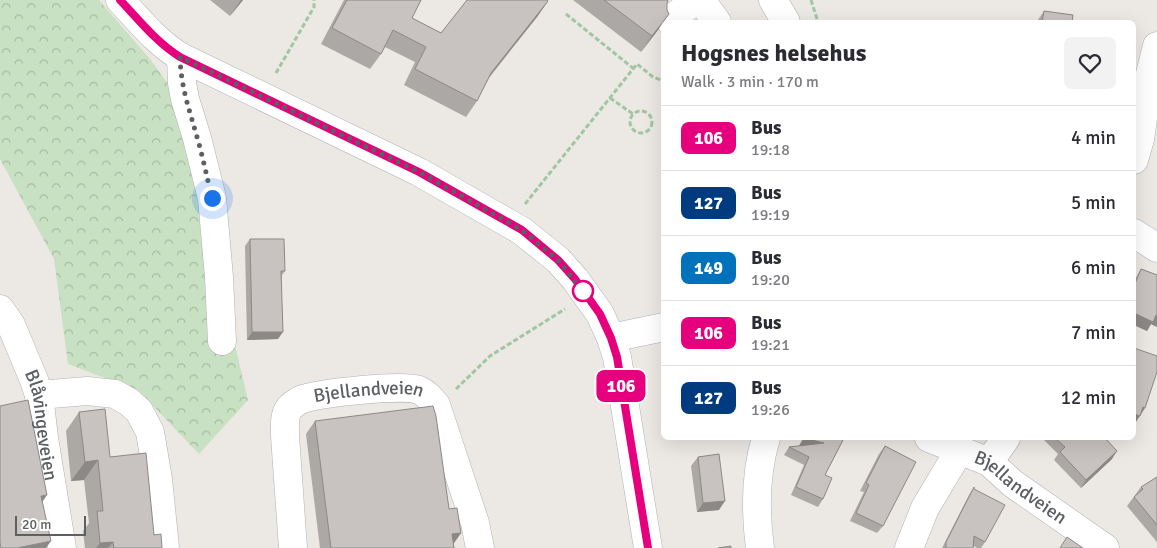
<!DOCTYPE html>
<html lang="en">
<head>
<meta charset="utf-8">
<style>
	:root { --surface:#fff; --page:#f2f2f3; --text:#2b2b33; --muted:#7c7c81; --line:#e1e1e2 }
	body { margin:0; font-family:Signika,sans-serif; background:var(--page); color:var(--text); height:100vh; display:flex; flex-direction:column; font-size:19px; white-space:nowrap }
	* { box-sizing:border-box; margin:0 }
	p { font-size:16px; color:var(--muted) }
	.icon { flex:none; width:28px; height:28px; fill:none; stroke:currentColor; stroke-width:2; stroke-linecap:round; stroke-linejoin:round }
	.map { position:relative; flex:1; overflow:hidden }
	.side { position:absolute; left:661px; top:20px; width:475px; height:420px; display:flex; flex-direction:column; background:var(--surface); border-radius:8px; box-shadow:0 5px 20px #0002 }
	.side>* { flex:none }
	.badge { padding:0 10px; border-radius:8px; font-size:18px; line-height:32px }
	.scale { position:absolute; left:15px; bottom:12px; width:71px; box-sizing:border-box; padding-left:5px; border:2px solid #5c6062; border-top:0; font-size:14px; line-height:18px; white-space:nowrap; color:#5c6062; -webkit-text-stroke:4px #fff; paint-order:stroke }
	.you { position:absolute; width:25px; height:25px; margin:-12px; border:4px solid #fff; border-radius:50%; background:#1a73e8; box-shadow:0 0 0 8px #1a73e833 }
	.map>.badge { position:absolute; translate:-50% -50%; box-shadow:0 0 0 2px #fff }
	.round { display:grid; place-items:center; flex:none; width:52px; height:52px; border-radius:8px; background:var(--page) }
	.head { display:flex; align-items:center; justify-content:space-between; height:85px; padding:0 20px }
	h1 { font-size:24px; font-weight:800; line-height:38px }
	ul { padding:0; list-style:none }
	li { display:flex; align-items:center; gap:15px; height:65px; padding:0 20px; border-top:1px solid var(--line) }
	li div { flex:1 }
	li b { display:block; font-size:19px }
	li em { font-style:normal }
	li .badge { min-width:55px; font-weight:700; text-align:center }
	.map>svg:first-child { display:block }
	.forest { fill:url(#forest-crowns) }
	.lines { fill:none; stroke-linecap:round; stroke-linejoin:round }
	.minor-casing { stroke:#afb2b4; stroke-width:29 }
	.path { stroke:#a0c6a3; stroke-width:3; stroke-dasharray:5 2.5; stroke-linecap:butt }
	.minor { stroke:#fff; stroke-width:28 }
	.wall { fill:#aca8a5 }
	.shaded-wall { fill:#8c8886 }
	.building { fill:#c8c3c0; stroke:#8c8886 }
	.line-casing { stroke:#fff; stroke-width:11 }
	.line { stroke:#e6007e; stroke-width:8 }
	.walk { stroke:#5c6062; stroke-width:5; stroke-dasharray:0 9 }
	.stop-dot { fill:#fff; stroke:#e6007e; stroke-width:2.5 }
	.labels { text-anchor:middle; dominant-baseline:central; stroke-width:4; stroke-linejoin:round; paint-order:stroke }
	.street-label { font-size:19px; fill:#5c6062; stroke:#fff }
</style>
</head>
<body>
<div class="map">
<svg width="1157" height="548" viewBox="0 0 1157 548">
	<defs>
		<pattern id="forest-crowns" width="20" height="18" patternUnits="userSpaceOnUse" patternTransform="scale(1.25)"><rect width="20" height="18" fill="#c9e1c3"/><path d="M2 6a3 3 0 1 1 6 0M12 15a3 3 0 1 1 6 0" fill="none" stroke="#a6baa2"/></pattern>
	</defs>
	<rect width="100%" height="100%" fill="#ece8e4"/>
	<polygon class="forest" points="0,0 99,0 150,59 187,110 207,227 248,400 199,454 139,391 68,364 54,259 0,159"/>
	<g class="lines">
		<g class="minor-casing">
			<g id="minor">
				<path d="M 120,0 C 139,20 157,43 181,57 L 419,172 L 522,231 L 558,260 L 575,279 L 600,314 L 611,338 L 617,357 L 648,548"/>
				<polyline points="701,0 717,22"/>
				<polyline points="773,0 786,22"/>
				<polyline points="671,22 672,18 696,0"/>
				<polyline points="181,57 182,83 185,99 197,138 212,198 219,277 222,341"/>
				<polyline points="1134,160 1140,139 1149,78 1157,46"/>
				<polyline points="1134,233 1157,248"/>
				<path id="s1" d="M 0,309 L 11,325 L 34,380 L 39,395 L 44,438 L 62,548"/>
				<polyline points="611,338 664,327"/>
				<polyline points="39,395 87,391 115,394 129,402 139,411 150,432 158,479 165,548"/>
				<path id="s2" d="M 929,438 L 989,462 L 1012,483 L 1105,548"/>
				<polyline points="989,462 1006,438"/>
				<path id="s3" d="M 293,548 L 285,436 C 285,428 284,417 288,410 C 290,406 297,402 300,400 C 318,393 402,384 419,390 C 426,393 431,399 436,405 L 475,523 L 480,548"/>
				<path d="M 760,548 C 755,511 755,474 766,438"/>
				<polyline points="909,548 925,508 959,451"/>
			</g>
		</g>
		<g class="path">
			<polyline points="811,0 818,22"/>
			<polyline points="566,14 634,69"/>
			<polyline points="276,73 314,7 314,0"/>
			<polyline points="610,98 633,114"/>
			<circle cx="641" cy="122" r="11"/>
			<polyline points="525,204 637,64 653,77 664,81"/>
			<polyline points="456,389 490,356 565,309"/>
		</g>
		<use href="#minor" class="minor"/>
	</g>
	<g class="wall">
		<polygon points="210,0 243,0 230,16"/>
		<polygon points="344,0 421,0 412,18 441,33 548,1 537,17 489,78 477,101 466,117 404,85 415,62 385,47 381,54 370,69 321,44"/>
		<polygon points="573,0 668,0 658,30 641,52"/>
		<polygon points="1044,11 1072,22 1037,22 1038,20"/>
		<polygon points="250,239 285,271 282,275 278,339 247,340 245,246"/>
		<polygon points="1141,269 1157,275 1157,327 1151,324 1147,331 1134,325 1134,281"/>
		<polygon points="79,412 110,457 162,548 85,548 83,531 89,523 84,480 71,481 66,431"/>
		<polygon points="315,421 461,533 453,544 454,548 320,548 306,434"/>
		<polygon points="803,438 844,438 825,475 823,499 818,507 791,495 804,465 784,455 789,447 800,446 799,446"/>
		<polygon points="1042,438 1105,438 1112,459 1081,488 1054,460 1058,454"/>
		<polygon points="885,446 883,526 877,533 850,521 864,492 860,491 879,454"/>
		<polygon points="698,457 719,510 697,512 691,466"/>
		<polygon points="1157,477 1157,542 1127,506 1141,487"/>
		<polygon points="974,487 985,542 981,548 977,548 974,546 973,548 942,548 969,495"/>
	</g>
	<g class="shaded-wall">
		<polygon points="241,0 243,0 230,16"/>
		<polygon points="548,1 537,17 480,88 491,73"/>
		<polygon points="669,14 658,30 641,52 652,36"/>
		<polygon points="1134,313 1157,315 1157,327 1151,324 1147,331 1134,325"/>
		<polygon points="252,332 283,332 278,339 247,340"/>
		<polygon points="1143,407 1145,408 1134,425 1134,414"/>
		<polygon points="804,438 824,443 818,451 799,446"/>
		<polygon points="1117,451 1112,459 1081,488 1086,480"/>
		<polygon points="98,460 84,480 71,481 85,462"/>
		<polygon points="47,495 34,514 41,496"/>
		<polygon points="725,501 719,510 697,512 703,503"/>
		<polygon points="461,533 452,546 452,534"/>
		<polygon points="51,541 46,548 17,548"/>
		<polygon points="113,542 108,548 96,548 100,543"/>
	</g>
	<g class="building">
		<polygon points="347,0 421,0 412,18 441,33 467,0 547,0 548,1 491,73 477,101 415,69 426,47 393,30 381,54 332,28"/>
		<polygon points="604,0 668,0 667,3 667,10 669,14 652,36"/>
		<polygon points="1044,11 1073,15 1072,22 1042,22"/>
		<polygon points="250,239 284,239 285,271 281,271 283,332 252,332"/>
		<polygon points="1141,269 1157,275 1157,315 1156,315 1153,322 1134,313 1134,286"/>
		<polygon points="1134,348 1157,356 1157,372 1145,408 1143,407 1140,416 1134,414"/>
		<polygon points="28,400 47,495 41,496 51,541 17,548 1,548 0,542 0,406"/>
		<polygon points="433,406 436,416 449,509 457,508 461,533 452,534 454,548 331,548 315,421"/>
		<polygon points="105,409 110,457 146,453 154,535 161,534 162,548 114,548 113,542 100,543 97,511 103,511 98,460 85,462 79,412"/>
		<polygon points="804,438 844,438 825,475 832,478 823,499 796,487 809,457 789,447 824,443"/>
		<polygon points="1055,438 1105,438 1117,451 1086,480 1060,452 1065,447"/>
		<polygon points="885,446 916,462 883,526 856,513 869,485 866,483"/>
		<polygon points="719,454 725,501 703,503 698,457"/>
		<polygon points="1157,477 1157,525 1134,497 1143,489 1141,487"/>
		<polygon points="974,487 974,489 1005,505 985,542 974,536 973,548 946,548 946,542"/>
		<polygon points="1067,537 1083,548 1060,548"/>
		<polygon points="731,546 731,548 718,548"/>
	</g>
	<g class="lines">
		<g class="line-casing">
			<path id="line" d="M 120,0 C 139,20 157,43 180,57 L 419,172 L 522,230 L 558,260 L 575,279 L 600,314 L 611,338 L 617,357 L 648,548"/>
		</g>
		<use href="#line" class="line"/>
		<path class="walk" d="M 212,198 C 207,178 203,157 197,137 C 189,108 181,88 180,57 L 419,172 L 522,230 L 558,260 L 585,294 L 583,291"/>
	</g>
	<circle class="stop-dot" cx="583" cy="291" r="10"/>
	<g class="labels">
		<g class="street-label">
			<text stroke="none"><textPath href="#s3" startOffset="224">Bjellandveien</textPath></text>
			<text stroke="none"><textPath href="#s1" startOffset="125">Blåvingeveien</textPath></text>
			<text stroke="none"><textPath href="#s2" startOffset="105">Bjellandveien</textPath></text>
		</g>
	</g>
</svg>
<div class="scale">20 m</div>
<div class="you" style="left:212px;top:198px"></div>
<b class="badge" style="left:621px;top:386px;background:#e6007e;color:#fff">106</b>
<section class="side">
<div class="head"><div><h1>Hogsnes helsehus</h1><p>Walk · 3 min · 170 m</p></div><a class="round"><svg class="icon" aria-label="heart" viewBox="0 0 24 24"><path d="M12 20l-8-8c-3-5 5-10 8-4 3-6 11-1 8 4z"/></svg></a></div>
<ul>
<li><span class="badge" style="background:#e6007e;color:#fff">106</span><div><b>Bus</b><p>19:18</p></div><em>4 min</em></li>
<li><span class="badge" style="background:#003b80;color:#fff">127</span><div><b>Bus</b><p>19:19</p></div><em>5 min</em></li>
<li><span class="badge" style="background:#0072bc;color:#fff">149</span><div><b>Bus</b><p>19:20</p></div><em>6 min</em></li>
<li><span class="badge" style="background:#e6007e;color:#fff">106</span><div><b>Bus</b><p>19:21</p></div><em>7 min</em></li>
<li><span class="badge" style="background:#003b80;color:#fff">127</span><div><b>Bus</b><p>19:26</p></div><em>12 min</em></li>
</ul>
</section>
</div>
</body>
</html>
